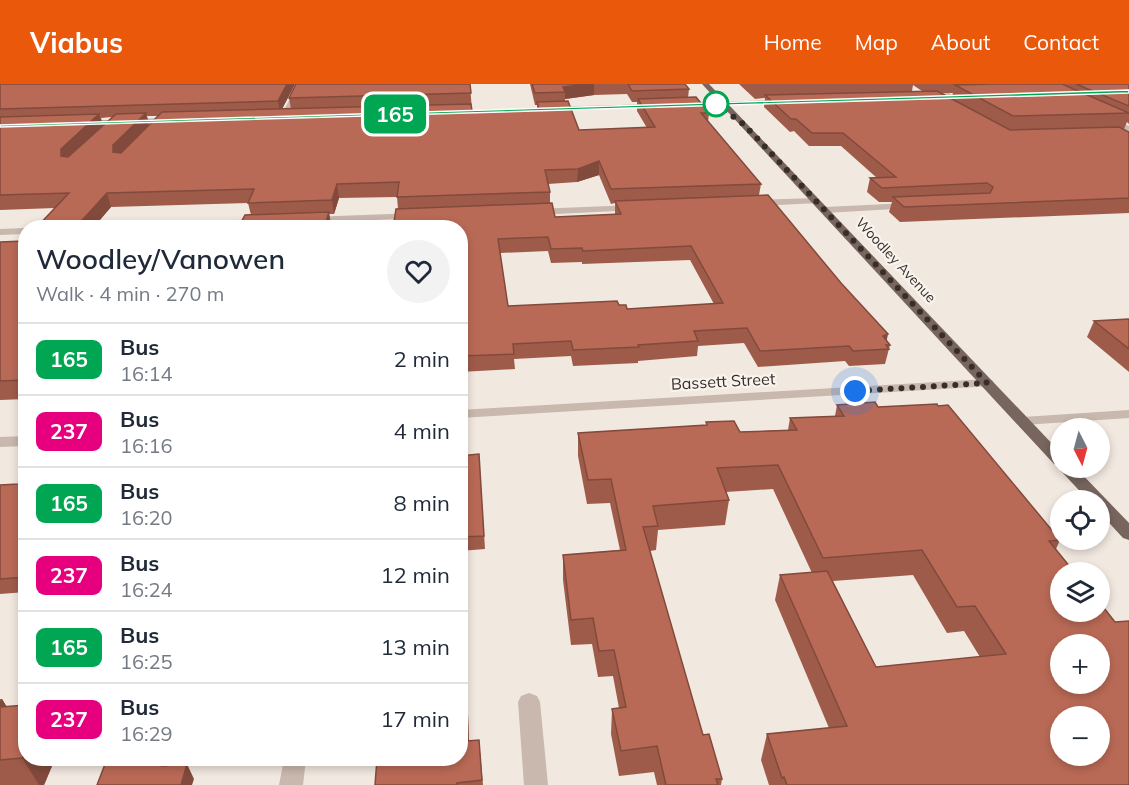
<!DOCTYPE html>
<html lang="en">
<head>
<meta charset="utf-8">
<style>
	:root { --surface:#fff; --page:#f2f2f3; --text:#1f2937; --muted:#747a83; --line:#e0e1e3; --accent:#ea580c }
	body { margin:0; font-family:Mulish,sans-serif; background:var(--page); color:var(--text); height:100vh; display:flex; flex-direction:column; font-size:22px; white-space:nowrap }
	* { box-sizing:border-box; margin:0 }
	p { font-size:20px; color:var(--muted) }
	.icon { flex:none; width:33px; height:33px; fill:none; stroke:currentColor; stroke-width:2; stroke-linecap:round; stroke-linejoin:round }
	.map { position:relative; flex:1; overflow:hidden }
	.details { position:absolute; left:18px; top:136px; width:450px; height:546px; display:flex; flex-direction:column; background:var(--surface); border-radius:24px; box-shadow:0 3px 9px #0003 }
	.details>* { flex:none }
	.badge { padding:0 12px; border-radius:9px; font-size:21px; line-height:39px }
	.needle { width:39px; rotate:174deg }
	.controls { position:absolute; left:1050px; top:334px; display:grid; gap:12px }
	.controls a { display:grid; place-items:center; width:60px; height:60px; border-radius:50%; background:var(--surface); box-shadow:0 3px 9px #0003; font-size:30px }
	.you { position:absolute; width:30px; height:30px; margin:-15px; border:4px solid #fff; border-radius:50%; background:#1a73e8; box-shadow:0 0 0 9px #1a73e833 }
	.map>.badge { position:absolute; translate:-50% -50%; box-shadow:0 0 0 3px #fff }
	.round { display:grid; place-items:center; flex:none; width:63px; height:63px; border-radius:32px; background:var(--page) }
	.head { display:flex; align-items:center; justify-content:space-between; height:102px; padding:0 18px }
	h1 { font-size:28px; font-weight:600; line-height:45px }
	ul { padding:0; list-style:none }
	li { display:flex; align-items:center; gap:18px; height:72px; padding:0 18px; border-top:2px solid var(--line) }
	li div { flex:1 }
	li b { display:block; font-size:22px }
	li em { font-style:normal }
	li .badge { min-width:66px; font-weight:700; text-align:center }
	header { display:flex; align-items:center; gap:36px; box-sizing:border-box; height:84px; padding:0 30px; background:var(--accent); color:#fff }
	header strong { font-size:28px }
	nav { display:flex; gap:33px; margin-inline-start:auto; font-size:21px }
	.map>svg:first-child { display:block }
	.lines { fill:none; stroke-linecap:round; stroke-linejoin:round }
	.service { fill:#c8b8ad; fill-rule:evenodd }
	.minor { fill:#c8b8ad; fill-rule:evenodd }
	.secondary { fill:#9b887f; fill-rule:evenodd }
	.primary { fill:#77655e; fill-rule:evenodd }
	.wall { fill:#9f5b4a; fill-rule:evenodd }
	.shaded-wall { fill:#824a3c }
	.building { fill:#b96a56; stroke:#824a3c; stroke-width:1.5; fill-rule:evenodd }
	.line { fill:#00a651; stroke:#fff; stroke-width:1.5 }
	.walk { stroke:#372e2b; stroke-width:6; stroke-dasharray:0 10.8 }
	.stop-dot { fill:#fff; stroke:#00a651; stroke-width:3 }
	.labels { text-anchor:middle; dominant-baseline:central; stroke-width:4.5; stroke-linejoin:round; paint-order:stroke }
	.far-street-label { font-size:14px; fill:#372e2b; stroke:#f9f3ed }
	.street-label { font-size:16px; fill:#372e2b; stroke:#f9f3ed }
</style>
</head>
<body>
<header>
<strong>Viabus</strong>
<nav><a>Home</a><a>Map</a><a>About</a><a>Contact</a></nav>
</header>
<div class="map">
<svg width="1129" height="701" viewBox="0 0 1129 701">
	<rect width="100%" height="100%" fill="#f1e8e0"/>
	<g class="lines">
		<g class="service">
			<path d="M 937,0 L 948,2 L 948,4 L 944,6 L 954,12 L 954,14 C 948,15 940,10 936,5 L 940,3 Z"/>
			<polygon points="1104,33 1129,42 1129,47 1104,37"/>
			<polygon points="909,119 914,122 912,124 825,129 820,126 825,123"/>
			<polygon points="1129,326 1129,334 1023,341 1016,337 1023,333"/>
		</g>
		<g class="minor">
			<polygon points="298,0 304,0 285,35 279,35"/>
			<polygon points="816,114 819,115 819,119 754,122 749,119 754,116"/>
			<polygon points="634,121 637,122 637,126 535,131 530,128 535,125"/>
			<polygon points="416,129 419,130 419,134 311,139 306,136 311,133"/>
			<polygon points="260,135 263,136 263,140 186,144 108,144 113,141"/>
			<polygon points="26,144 26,150 0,151 0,145"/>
			<polygon points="987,295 992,296 994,299 992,302 460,334 460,326"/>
			<polygon points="26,352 26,362 0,363 0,353"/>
			<polygon points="529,609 537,612 540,618 548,701 524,701 518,618 521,612"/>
			<polygon points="284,675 306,675 303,701 279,701"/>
		</g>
		<g class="secondary">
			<polygon points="784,16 786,19 682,23 678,21 682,19"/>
			<polygon points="655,20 657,23 550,27 546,25 550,23"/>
			<polygon points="172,34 175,38 82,41 78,39 82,37"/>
		</g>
		<g class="primary">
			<polygon points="702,0 709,0 1060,368 1060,382 1054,380"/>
			<polygon points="1060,382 1060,384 1076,384 1129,439 1129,456 1123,454 1100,429 1100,417 1089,417 1061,387 1059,384"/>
		</g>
	</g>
	<g class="wall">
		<path d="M 0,0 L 295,0 L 282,25 L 291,25 L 289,14 L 470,0 L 472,27 L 537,25 L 537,21 L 535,21 L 530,0 L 685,0 L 689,5 L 688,14 L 709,29 L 708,38 L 761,100 L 759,111 L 890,261 L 885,280 L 849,282 L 845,277 L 758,283 L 744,259 L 698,262 L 697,272 L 638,277 L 638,279 L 573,282 L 571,272 L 514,275 L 515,285 L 460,288 L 460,144 L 398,125 L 397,113 L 339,114 L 334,130 L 329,130 L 331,141 L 251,131 L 248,119 L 111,123 L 93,144 L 36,144 L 55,124 L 0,126 ZM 627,10 L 632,18 L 637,18 L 637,27 L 647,44 L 579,46 L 565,17 L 565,15 L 594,11 ZM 147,32 L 158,32 L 149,41 ZM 112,33 L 103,41 L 101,34 ZM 599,91 L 611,120 L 615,119 L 615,131 L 555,133 L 550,119 L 550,108 L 548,100 L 577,98 ZM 548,167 L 551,179 L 582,178 L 582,180 L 690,176 L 714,220 L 627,225 L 619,221 L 508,222 L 500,169 Z"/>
		<path d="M 739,0 L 1129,0 L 1129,40 L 1127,38 L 1124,45 L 1129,48 L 1129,129 L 900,138 L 889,128 L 892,118 L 879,118 L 867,108 L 870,94 L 877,94 L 841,62 L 809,62 L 794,47 L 790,48 L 764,23 L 765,14 L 755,15 ZM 913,1 L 922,7 L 912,7 ZM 942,9 L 953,9 L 951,14 Z"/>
		<polygon points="26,155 26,315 0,316 0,158 24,157"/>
		<polygon points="1129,235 1129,288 1087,253 1094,237"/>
		<path d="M 837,321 L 878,323 L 1060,456 L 1056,465 L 1129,701 L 769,701 L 761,676 L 767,650 L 829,644 L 775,516 L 780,491 L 812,489 L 773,405 L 726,408 L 729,416 L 725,441 L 658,446 L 656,466 L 650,467 L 703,651 L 722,695 L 721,701 L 657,701 L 654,688 L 619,692 L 611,650 L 612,625 L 619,624 L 613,592 L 598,593 L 592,560 L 571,561 L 563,496 L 563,471 L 620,466 L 610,419 L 587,420 L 578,372 L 578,349 L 706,341 L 706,338 L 740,348 L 788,346 L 790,334 L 835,332 ZM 913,491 L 947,549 L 964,547 L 980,573 L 876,583 L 833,497 Z"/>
		<polygon points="479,370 485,465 460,467 460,372"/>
		<polygon points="26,397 26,508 0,510 0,401 19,400"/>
		<polygon points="462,559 463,616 467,615 468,630 469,657 479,656 483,701 375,701"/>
		<polygon points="0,615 2,615 6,622 26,675 55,675 44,701 0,701"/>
	</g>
	<g class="shaded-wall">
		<polygon points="287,0 295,0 280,29 278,17"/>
		<polygon points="589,0 594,0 594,11 565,15 565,8 563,3"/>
		<polygon points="146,29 149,41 117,82 113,68 113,61"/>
		<polygon points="99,30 103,42 65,78 61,72 61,65"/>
		<polygon points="599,77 599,91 577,98 578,85"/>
		<polygon points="337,100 339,114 334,130 332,116"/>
		<polygon points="107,109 111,123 93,144 75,144"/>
		<polygon points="329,128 331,141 330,144 324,144"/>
		<polygon points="888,250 885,265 883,252"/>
		<polygon points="460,546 462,559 463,630 461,616"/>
		<polygon points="2,615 21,646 0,626 0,618"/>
		<polygon points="467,615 468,630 469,672 467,657"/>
		<polygon points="26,667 26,675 55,675 44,701 39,701 22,674"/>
		<polygon points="164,675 176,675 169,697 162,682"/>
		<polygon points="187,680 194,695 192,701 181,701"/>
	</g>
	<g class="building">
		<polygon points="0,0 287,0 278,17 0,25"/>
		<polygon points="296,0 470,0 471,9 289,14"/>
		<polygon points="532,0 589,0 563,3 565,8 535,9"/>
		<polygon points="628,0 685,0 689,5 632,7"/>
		<polygon points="992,0 1062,0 1129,29 1013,32 955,1"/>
		<polygon points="1076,0 1129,0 1129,22"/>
		<polygon points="937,7 1010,46 1119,43 1129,48 1129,114 904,123 893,113 990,109 993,103 987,99 882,104 870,94 896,93 843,49 812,49 796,35 791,35 765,11"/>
		<polygon points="696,13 709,29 701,29 761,100 611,105 599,77 578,85 545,86 550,108 397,113 399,98 337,100 332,116 248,119 254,105 107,109 75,144 36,144 69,109 0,111 0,33 99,30 61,65 61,72 68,73 116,30 146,29 113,61 113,68 121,69 162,28 471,20 472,27 539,25 537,18 568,17 579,46 655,43 638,15"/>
		<path d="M 768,111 L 841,199 L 888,250 L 883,252 L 890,261 L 886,261 L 889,265 L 853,267 L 849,262 L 760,267 L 747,244 L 694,247 L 698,257 L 638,261 L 639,263 L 573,266 L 571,257 L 513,260 L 514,270 L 460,272 L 460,144 L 393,144 L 396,125 L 552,119 L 555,133 L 621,130 L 615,117 ZM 548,153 L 551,165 L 582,164 L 583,167 L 691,162 L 723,219 L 627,225 L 626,221 L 619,221 L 617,217 L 508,222 L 498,155 Z"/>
		<polygon points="329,128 324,144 238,144 245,131"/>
		<polygon points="26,155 26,296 0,297 0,158 24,157"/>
		<polygon points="1129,235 1129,265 1094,237"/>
		<path d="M 875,318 L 878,323 L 937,320 L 938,322 L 948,321 L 1060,456 L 1049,457 L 1075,489 L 1060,489 L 1060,528 L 1100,528 L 1100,519 L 1115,538 L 1129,537 L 1129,701 L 787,701 L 784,693 L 782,694 L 767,650 L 847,642 L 780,491 L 827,487 L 876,583 L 1006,570 L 975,522 L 957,523 L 922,466 L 823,474 L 778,381 L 717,384 L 729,416 L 653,422 L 658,442 L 643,443 L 703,651 L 709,650 L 722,695 L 716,695 L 718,701 L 666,701 L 657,662 L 621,667 L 612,625 L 626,623 L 614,566 L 599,567 L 593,534 L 571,536 L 563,471 L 626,466 L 611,395 L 588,396 L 578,349 L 707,341 L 706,338 L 734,337 L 740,348 L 797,346 L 790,334 L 844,332 L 837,321 ZM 1060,561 L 1100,561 L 1100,600 L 1060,600 ZM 1060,633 L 1100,633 L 1100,672 L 1060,672 Z"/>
		<polygon points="479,370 484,452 460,453 460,372"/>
		<polygon points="21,397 26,397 26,493 0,495 0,401 19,400"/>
		<polygon points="460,549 461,616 467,615 467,657 479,656 482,696 457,699 457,701 375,701 377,675 460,675"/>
		<polygon points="26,621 26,667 22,674 0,676 0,623"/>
		<polygon points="107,675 164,675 162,682 187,680 181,701 97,701"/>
	</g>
	<polygon class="line" points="1129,6 1129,9 0,43 0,41"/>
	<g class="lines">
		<polyline class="walk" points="716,20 742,39 754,51 987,299 855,307"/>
	</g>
	<circle class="stop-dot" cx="716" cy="20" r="12"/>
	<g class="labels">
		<g class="far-street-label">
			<text transform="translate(896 176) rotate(47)">Woodley Avenue</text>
		</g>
		<g class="street-label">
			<text transform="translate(723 297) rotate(-3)">Bassett Street</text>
		</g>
	</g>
</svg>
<div class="controls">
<a><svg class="needle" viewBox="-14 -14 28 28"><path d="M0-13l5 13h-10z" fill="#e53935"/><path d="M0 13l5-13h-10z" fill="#747a83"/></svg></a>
<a><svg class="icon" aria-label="locate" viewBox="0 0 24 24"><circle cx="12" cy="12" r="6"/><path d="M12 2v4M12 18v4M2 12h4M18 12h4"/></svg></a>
<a><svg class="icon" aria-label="layers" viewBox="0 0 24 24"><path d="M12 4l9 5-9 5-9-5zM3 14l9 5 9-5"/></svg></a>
<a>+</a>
<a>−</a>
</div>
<div class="you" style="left:855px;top:307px"></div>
<b class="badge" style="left:395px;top:30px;background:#00a651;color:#fff">165</b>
<section class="details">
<div class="head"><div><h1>Woodley/Vanowen</h1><p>Walk · 4 min · 270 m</p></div><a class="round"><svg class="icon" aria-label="heart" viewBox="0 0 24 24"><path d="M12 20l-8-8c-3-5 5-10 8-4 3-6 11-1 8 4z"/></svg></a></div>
<ul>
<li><span class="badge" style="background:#00a651;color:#fff">165</span><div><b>Bus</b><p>16:14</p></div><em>2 min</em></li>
<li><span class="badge" style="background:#e6007e;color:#fff">237</span><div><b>Bus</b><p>16:16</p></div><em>4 min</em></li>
<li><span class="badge" style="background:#00a651;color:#fff">165</span><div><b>Bus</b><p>16:20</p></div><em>8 min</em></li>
<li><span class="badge" style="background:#e6007e;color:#fff">237</span><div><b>Bus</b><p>16:24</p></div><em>12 min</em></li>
<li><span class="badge" style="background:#00a651;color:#fff">165</span><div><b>Bus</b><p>16:25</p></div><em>13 min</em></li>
<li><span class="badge" style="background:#e6007e;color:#fff">237</span><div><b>Bus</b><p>16:29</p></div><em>17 min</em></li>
</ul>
</section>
</div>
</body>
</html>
